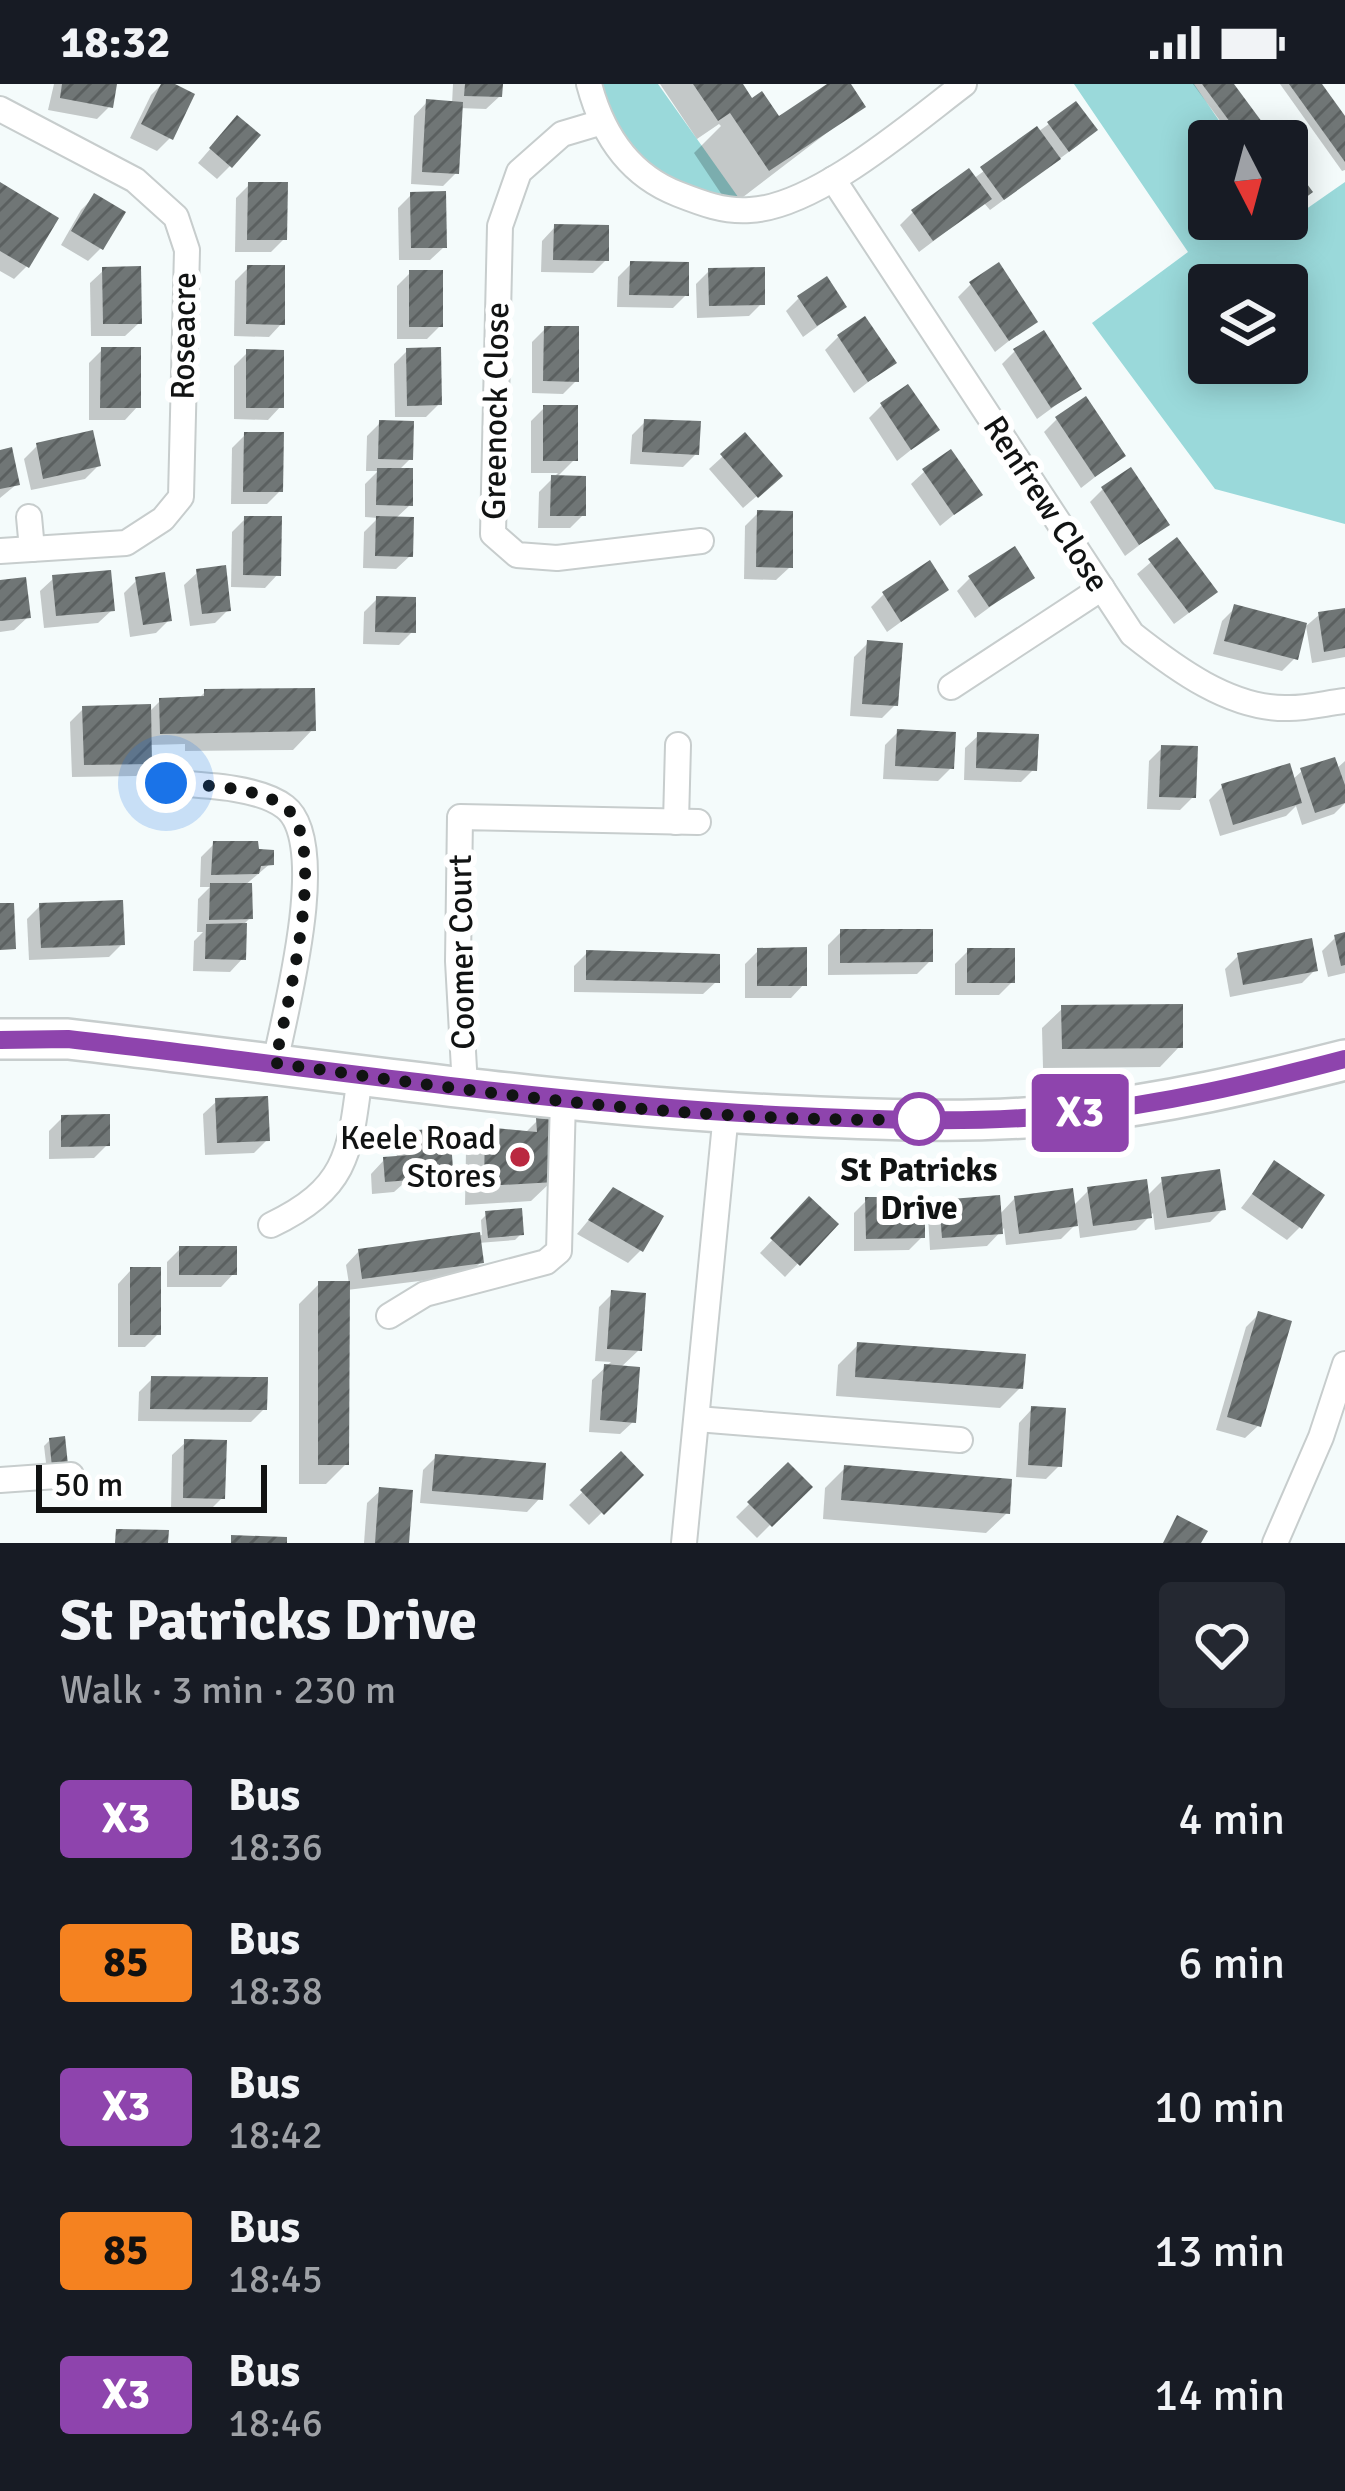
<!DOCTYPE html>
<html lang="en">
<head>
<meta charset="utf-8">
<style>
	:root { --surface:#171b24; --page:#242831; --text:#f1f3f6; --muted:#9ea1a6 }
	body { margin:0; font-family:Signika,sans-serif; background:var(--page); color:var(--text); height:100vh; display:flex; flex-direction:column; font-size:45px; white-space:nowrap }
	* { box-sizing:border-box; margin:0 }
	p { font-size:39px; color:var(--muted) }
	.icon { flex:none; width:66px; height:66px; fill:none; stroke:currentColor; stroke-width:2; stroke-linecap:round; stroke-linejoin:round }
	.map { position:relative; height:1459px; overflow:hidden }
	.details { display:flex; flex-direction:column; background:var(--surface); flex:1 }
	.details>* { flex:none }
	.badge { padding:0 24px; border-radius:9px; font-size:42px; line-height:78px }
	.needle { width:78px; rotate:174deg }
	.buttons { position:absolute; left:1188px; top:36px; display:grid; gap:24px }
	.buttons a { display:grid; place-items:center; width:120px; height:120px; border-radius:12px; background:var(--surface); box-shadow:0 6px 30px #0003; font-size:60px }
	.scale { position:absolute; left:36px; bottom:30px; width:231px; box-sizing:border-box; padding-left:12px; border:6px solid #111313; border-top:0; font-size:33px; line-height:42px; white-space:nowrap; color:#111313; -webkit-text-stroke:9px #fff; paint-order:stroke }
	.you { position:absolute; width:60px; height:60px; margin:-30px; border:9px solid #fff; border-radius:50%; background:#1a73e8; box-shadow:0 0 0 18px #1a73e833 }
	.map>.badge { position:absolute; translate:-50% -50%; box-shadow:0 0 0 6px #fff }
	.round { display:grid; place-items:center; flex:none; width:126px; height:126px; border-radius:12px; background:var(--page) }
	.overview { display:flex; align-items:center; justify-content:space-between; height:204px; padding:0 60px }
	h1 { font-size:57px; font-weight:700; line-height:90px }
	ul { padding:0; list-style:none }
	li { display:flex; align-items:center; gap:36px; height:144px; padding:0 60px }
	li div { flex:1 }
	li b { display:block; font-size:45px }
	li em { font-style:normal }
	li .badge { min-width:132px; font-weight:700; text-align:center }
	.status { display:flex; justify-content:space-between; align-items:center; height:84px; padding:0 60px; background:var(--surface); direction:ltr }
	.status svg { height:33px; fill:currentColor }
	.map>svg:first-child { display:block }
	.green { fill:#9ad9da; fill-rule:evenodd }
	.shadow { fill:#0003 }
	.building { fill:url(#building-hatch) }
	.lines { fill:none; stroke-linecap:round; stroke-linejoin:round }
	.street-casing { stroke:#c7cdcd; stroke-width:28 }
	.primary-casing { stroke:#c7cdcd; stroke-width:44 }
	.street { stroke:#fff; stroke-width:24 }
	.primary { stroke:#fff; stroke-width:39 }
	.line-casing { stroke:#fff; stroke-width:27 }
	.line { stroke:#8e44ad; stroke-width:18 }
	.walk { stroke:#111313; stroke-width:12; stroke-dasharray:0 21.6 }
	.stop-dot { fill:#fff; stroke:#8e44ad; stroke-width:6 }
	.poi-dot { fill:#ba2840; stroke:#fff; stroke-width:4.5 }
	.labels { text-anchor:middle; dominant-baseline:central; stroke-width:12; stroke-linejoin:round; paint-order:stroke }
	.street-label { font-size:33px; fill:#111313; stroke:#fff }
	.poi-label { font-size:33px; fill:#111313; stroke:#fff; text-anchor:end }
	.stop-label { font-size:33px; font-weight:bold; fill:#111313; stroke:#fff }
</style>
</head>
<body>
<div class="status"><b>18:32</b><svg viewBox="0 0 49 12"><path d="M0 12V9h3v3zM5 12V6h3v6zM10 12V3h3v9zM15 12V0h3v12zM26 1h20v11H26zM47 4h2v5h-2z"/></svg></div>
<div class="map">
<svg width="1345" height="1459" viewBox="0 0 1345 1459">
	<defs>
		<pattern id="building-hatch" width="6" height="6" patternUnits="userSpaceOnUse" patternTransform="scale(3)"><rect width="6" height="6" fill="#707676"/><path d="M-1 1l2-2M0 6l6-6M5 7l2-2" fill="none" stroke="#5b6060"/></pattern>
	</defs>
	<rect width="100%" height="100%" fill="#f4fbfb"/>
	<g class="green">
		<polygon points="589,0 658,0 748,127 649,99"/>
		<path d="M 1074,0 L 1194,0 L 1233,57 L 1209,57 L 1209,135 L 1289,137 L 1345,98 L 1345,440 L 1215,405 L 1092,239 L 1188,168 ZM 1209,201 L 1287,201 L 1287,279 L 1209,279 Z"/>
	</g>
	<g class="shadow">
		<polygon points="54,0 114,0 110,22 97,35 48,26"/>
		<polygon points="162,0 168,0 170,54 157,67 130,54 151,11"/>
		<polygon points="453,0 500,0 500,12 486,25 459,24 456,89 443,102 411,100 414,32 427,18 452,20"/>
		<polygon points="660,0 739,0 741,25 778,36 832,0 847,0 862,22 730,123 694,69 721,42 719,40 697,55"/>
		<polygon points="1193,0 1230,0 1272,57 1235,57"/>
		<polygon points="1280,0 1319,0 1345,37 1345,86 1342,87"/>
		<polygon points="1075,21 1081,59 990,126 984,119 919,168 900,141 913,128 973,95"/>
		<polygon points="225,48 230,82 217,95 198,79"/>
		<polygon points="249,101 284,155 271,168 235,168 236,114"/>
		<polygon points="0,102 27,182 14,195 0,187"/>
		<polygon points="411,111 444,163 430,176 399,176 398,124"/>
		<polygon points="94,113 101,164 88,177 61,161 81,126"/>
		<polygon points="555,143 606,176 593,189 541,188 542,157"/>
		<polygon points="631,180 686,211 673,224 617,223 618,193"/>
		<polygon points="248,184 282,239 269,253 234,252 235,197"/>
		<polygon points="104,186 139,239 125,252 91,252 90,199"/>
		<polygon points="709,187 762,219 749,232 697,234 696,200"/>
		<polygon points="410,189 440,242 427,255 397,255 397,202"/>
		<polygon points="971,200 1034,237 995,268 958,213"/>
		<polygon points="799,214 844,223 803,253 786,227"/>
		<polygon points="545,245 576,297 563,310 532,309 532,258"/>
		<polygon points="838,253 893,279 854,309 825,266"/>
		<polygon points="102,266 138,322 125,336 89,336 89,279"/>
		<polygon points="407,267 439,320 426,333 395,333 394,280"/>
		<polygon points="1015,267 1078,305 1037,335 1002,280"/>
		<polygon points="248,268 281,322 268,336 234,335 234,282"/>
		<polygon points="882,321 936,346 897,377 869,334"/>
		<polygon points="544,324 575,375 556,394 583,431 570,444 538,444 539,408 558,389 531,389 531,337"/>
		<polygon points="1057,335 1122,372 1081,404 1044,348"/>
		<polygon points="645,338 696,370 683,383 630,380 632,351"/>
		<polygon points="380,339 410,375 398,387 410,421 395,435 410,472 396,485 363,484 364,448 378,434 365,433 365,400 378,387 366,387 367,352"/>
		<polygon points="245,351 280,407 267,420 231,420 232,364"/>
		<polygon points="745,352 766,404 743,424 709,385"/>
		<polygon points="37,362 98,382 85,395 31,406 24,375"/>
		<polygon points="0,369 17,400 0,414"/>
		<polygon points="924,388 979,410 940,442 911,400"/>
		<polygon points="1103,405 1166,441 1125,472 1090,418"/>
		<polygon points="758,429 790,483 776,496 744,495 745,442"/>
		<polygon points="245,435 278,490 265,504 231,503 232,448"/>
		<polygon points="1176,457 1201,520 1174,540 1137,490"/>
		<polygon points="198,488 228,526 215,539 190,542 184,501"/>
		<polygon points="1031,493 975,534 957,507 970,494"/>
		<polygon points="54,494 112,526 98,539 44,544 40,507"/>
		<polygon points="137,496 169,536 156,549 130,553 124,509"/>
		<polygon points="0,499 28,533 14,546 0,548"/>
		<polygon points="946,505 887,548 871,523 884,510"/>
		<polygon points="377,515 413,547 399,561 363,560 364,528"/>
		<polygon points="1235,524 1295,574 1282,587 1213,570 1222,537"/>
		<polygon points="1345,527 1345,573 1312,579 1306,542 1319,531"/>
		<polygon points="868,559 895,621 882,634 850,632 854,573"/>
		<polygon points="205,608 313,645 293,666 185,667 185,660 149,661 149,679 136,692 72,693 70,638 83,625 148,629 160,617 198,615"/>
		<polygon points="898,648 951,684 938,697 883,695 885,661"/>
		<polygon points="979,651 1034,685 1021,698 964,696 965,664"/>
		<polygon points="1162,664 1193,713 1180,726 1147,725 1149,677"/>
		<polygon points="1345,677 1345,719 1334,730 1302,741 1296,722 1286,732 1220,752 1209,716 1222,703 1292,696 1302,687 1336,685"/>
		<polygon points="214,760 271,779 244,802 250,834 244,840 243,874 230,888 193,887 194,857 203,848 197,848 198,815 210,803 200,803 201,773"/>
		<polygon points="40,822 122,860 109,873 29,876 27,835"/>
		<polygon points="841,848 930,877 917,890 828,891 828,861"/>
		<polygon points="1345,851 1345,889 1328,893 1322,867 1335,854"/>
		<polygon points="758,867 804,900 791,914 745,914 745,880"/>
		<polygon points="968,867 1012,898 999,911 955,911 955,880"/>
		<polygon points="587,869 717,897 703,910 574,908 574,882"/>
		<polygon points="1238,872 1315,886 1302,899 1230,913 1225,885"/>
		<polygon points="1063,924 1180,962 1160,983 1043,984 1042,944"/>
		<polygon points="217,1017 267,1056 254,1069 205,1071 203,1030"/>
		<polygon points="62,1034 107,1061 94,1074 49,1075 49,1047"/>
		<polygon points="537,1037 552,1097 531,1117 465,1121 466,1066 486,1046 524,1050"/>
		<polygon points="409,1050 450,1084 437,1097 403,1100 394,1108 372,1110 371,1090 384,1076 397,1075 396,1063"/>
		<polygon points="1275,1080 1300,1143 1287,1156 1241,1124"/>
		<polygon points="1163,1096 1223,1125 1210,1138 1155,1146 1153,1129 1136,1146 1080,1154 1078,1138 1061,1155 1006,1161 1004,1144 987,1162 930,1166 928,1132 941,1119 999,1131 1015,1114 1072,1123 1089,1106 1146,1113"/>
		<polygon points="613,1107 641,1166 628,1179 577,1150"/>
		<polygon points="810,1116 835,1140 785,1193 760,1169"/>
		<polygon points="867,1116 922,1153 909,1166 854,1167 854,1129"/>
		<polygon points="487,1130 521,1150 515,1156 478,1159 481,1178 468,1191 347,1206 346,1380 326,1400 299,1400 299,1220 319,1200 349,1200 346,1181 359,1167 482,1151 481,1136"/>
		<polygon points="180,1165 234,1189 221,1203 167,1203 167,1178"/>
		<polygon points="131,1186 158,1250 145,1263 118,1263 118,1200"/>
		<polygon points="612,1210 639,1266 620,1284 634,1337 620,1350 589,1348 592,1296 611,1278 595,1277 599,1223"/>
		<polygon points="1259,1230 1259,1341 1245,1354 1216,1346 1246,1243"/>
		<polygon points="858,1261 1020,1304 1000,1324 836,1312 838,1281"/>
		<polygon points="152,1295 264,1325 251,1338 138,1337 139,1308"/>
		<polygon points="1032,1325 1059,1382 1046,1395 1016,1393 1019,1339"/>
		<polygon points="50,1356 65,1380 47,1387 44,1362"/>
		<polygon points="186,1358 222,1414 209,1427 171,1426 172,1371"/>
		<polygon points="621,1371 640,1391 589,1441 569,1421"/>
		<polygon points="436,1373 540,1414 527,1428 420,1419 423,1386"/>
		<polygon points="788,1382 808,1403 757,1454 736,1433"/>
		<polygon points="845,1384 1007,1429 986,1449 823,1435 825,1404"/>
		<polygon points="381,1406 410,1409 406,1459 364,1459 367,1419"/>
	</g>
	<g class="building">
		<polygon points="62,0 117,0 113,24 60,14"/>
		<polygon points="161,0 175,0 195,10 173,56 141,40"/>
		<polygon points="465,0 503,0 502,13 464,12"/>
		<polygon points="693,0 743,0 752,14 762,7 779,32 827,0 851,0 866,23 769,87 730,29 718,37"/>
		<polygon points="1202,0 1234,0 1276,57 1244,57"/>
		<polygon points="1289,0 1322,0 1345,32 1345,78"/>
		<polygon points="426,15 463,18 459,90 422,88"/>
		<polygon points="1076,17 1098,46 1069,68 1047,38"/>
		<polygon points="237,31 261,51 232,84 209,64"/>
		<polygon points="1037,42 1061,75 1004,116 980,83"/>
		<polygon points="1287,73 1313,108 1293,123 1287,116"/>
		<polygon points="969,84 992,115 933,157 911,126"/>
		<polygon points="0,98 59,134 29,184 0,167"/>
		<polygon points="248,98 288,98 287,156 247,156"/>
		<polygon points="446,107 447,164 411,164 410,108"/>
		<polygon points="94,109 126,128 103,166 71,147"/>
		<polygon points="554,140 609,141 609,177 553,176"/>
		<polygon points="630,177 689,178 689,212 629,211"/>
		<polygon points="999,178 1038,238 1009,257 969,198"/>
		<polygon points="247,181 285,181 285,241 246,240"/>
		<polygon points="141,182 142,240 103,240 102,183"/>
		<polygon points="765,183 765,221 709,222 708,184"/>
		<rect x="409" y="186" width="34" height="57"/>
		<polygon points="827,192 847,223 817,242 797,212"/>
		<polygon points="865,232 897,279 868,298 837,251"/>
		<polygon points="544,242 579,242 579,298 543,297"/>
		<polygon points="1044,246 1082,305 1051,324 1013,265"/>
		<polygon points="101,263 141,263 141,324 100,324"/>
		<polygon points="441,263 442,321 407,322 406,264"/>
		<polygon points="246,265 284,266 284,324 246,324"/>
		<polygon points="908,300 940,346 911,366 880,319"/>
		<polygon points="1086,312 1126,372 1095,393 1055,333"/>
		<rect x="543" y="321" width="35" height="56"/>
		<polygon points="644,335 701,337 699,371 642,368"/>
		<polygon points="379,336 414,337 413,376 378,375"/>
		<polygon points="93,346 101,382 43,395 36,359"/>
		<polygon points="244,348 284,348 283,408 243,408"/>
		<polygon points="745,348 783,392 758,414 720,370"/>
		<polygon points="12,363 20,401 0,405 0,366"/>
		<polygon points="951,365 983,411 954,431 922,385"/>
		<polygon points="1131,383 1170,441 1139,461 1101,403"/>
		<polygon points="377,384 413,384 413,422 376,421"/>
		<polygon points="551,391 586,392 586,432 550,432"/>
		<polygon points="757,426 793,427 793,484 756,483"/>
		<polygon points="244,432 282,432 281,492 243,491"/>
		<polygon points="376,432 414,433 413,473 375,472"/>
		<polygon points="1177,453 1218,508 1189,529 1148,475"/>
		<polygon points="1015,462 1035,494 989,523 968,492"/>
		<polygon points="930,476 949,506 901,538 882,508"/>
		<polygon points="226,481 231,527 202,530 196,485"/>
		<polygon points="111,486 115,527 56,532 52,491"/>
		<polygon points="165,488 172,537 143,541 135,493"/>
		<polygon points="26,493 31,534 0,537 0,496"/>
		<polygon points="376,512 416,513 416,549 375,548"/>
		<polygon points="1234,520 1307,539 1298,576 1224,557"/>
		<polygon points="1345,524 1345,564 1324,568 1318,528"/>
		<polygon points="867,556 903,559 898,622 862,620"/>
		<polygon points="315,604 316,647 160,650 159,614 204,612 204,605"/>
		<polygon points="151,620 152,680 84,681 82,622"/>
		<polygon points="897,645 956,648 954,685 895,682"/>
		<polygon points="977,648 1039,650 1037,687 976,684"/>
		<polygon points="1161,661 1198,662 1196,714 1159,713"/>
		<polygon points="1335,673 1345,701 1345,719 1315,729 1300,684"/>
		<polygon points="1290,679 1302,719 1233,741 1221,700"/>
		<polygon points="213,757 258,757 259,765 274,766 274,781 261,782 259,790 211,791"/>
		<polygon points="210,799 252,799 253,835 209,836"/>
		<polygon points="123,816 125,861 41,864 39,819"/>
		<polygon points="0,819 14,819 16,865 0,866"/>
		<polygon points="247,839 246,876 205,875 206,840"/>
		<polygon points="840,845 933,845 933,878 840,879"/>
		<polygon points="1345,848 1345,881 1341,882 1334,851"/>
		<polygon points="1312,854 1318,887 1243,901 1237,869"/>
		<polygon points="807,863 807,902 757,902 757,864"/>
		<rect x="967" y="864" width="48" height="35"/>
		<polygon points="586,866 720,870 720,899 586,896"/>
		<polygon points="1183,920 1183,964 1062,965 1061,921"/>
		<polygon points="268,1012 270,1057 217,1059 215,1014"/>
		<polygon points="110,1030 110,1062 61,1063 61,1031"/>
		<polygon points="536,1034 554,1035 555,1098 484,1102 485,1043 537,1048"/>
		<polygon points="450,1043 453,1085 410,1089 411,1096 385,1098 383,1073 410,1071 407,1047"/>
		<polygon points="1274,1076 1325,1111 1302,1145 1252,1110"/>
		<polygon points="1220,1085 1226,1126 1167,1134 1161,1093"/>
		<polygon points="1147,1095 1152,1134 1093,1142 1087,1103"/>
		<polygon points="613,1103 664,1132 643,1168 588,1136"/>
		<polygon points="1073,1104 1078,1142 1019,1150 1014,1112"/>
		<polygon points="1000,1111 1003,1150 942,1154 939,1116"/>
		<polygon points="809,1112 839,1140 800,1182 770,1154"/>
		<polygon points="865,1113 925,1113 925,1154 866,1155"/>
		<polygon points="522,1124 524,1151 488,1154 485,1127"/>
		<polygon points="480,1148 484,1179 362,1195 358,1165"/>
		<rect x="179" y="1162" width="58" height="29"/>
		<rect x="130" y="1183" width="31" height="68"/>
		<polygon points="318,1197 350,1197 349,1381 318,1381"/>
		<polygon points="611,1206 646,1209 642,1267 607,1265"/>
		<polygon points="1258,1227 1292,1237 1261,1343 1227,1333"/>
		<polygon points="857,1258 1026,1270 1023,1305 855,1293"/>
		<polygon points="604,1280 640,1283 636,1339 600,1336"/>
		<polygon points="151,1292 268,1293 267,1326 150,1325"/>
		<polygon points="1031,1322 1066,1324 1062,1383 1028,1381"/>
		<polygon points="65,1352 68,1381 52,1383 49,1354"/>
		<polygon points="184,1355 227,1356 225,1415 183,1414"/>
		<polygon points="621,1367 644,1391 604,1431 580,1406"/>
		<polygon points="435,1370 546,1379 543,1416 432,1407"/>
		<polygon points="788,1378 813,1403 772,1443 747,1418"/>
		<polygon points="844,1381 1012,1395 1010,1430 841,1416"/>
		<polygon points="379,1403 413,1406 409,1459 375,1459"/>
		<polygon points="1177,1431 1208,1447 1201,1459 1163,1459"/>
		<polygon points="116,1445 169,1446 168,1459 115,1459"/>
		<polygon points="231,1451 287,1453 287,1459 231,1459"/>
	</g>
	<g class="lines">
		<g class="street-casing">
			<g id="street">
				<path d="M 589,0 C 602,49 629,91 678,110 C 701,119 724,128 750,126 C 816,123 911,40 964,0"/>
				<polyline points="0,25 135,96 176,133 187,166 181,413 163,435 126,459 0,467"/>
				<polyline points="599,39 562,50 519,88 500,142 493,450 517,471 557,474 701,457"/>
				<path d="M 833,95 L 1132,550 C 1175,584 1231,626 1289,624 C 1308,624 1327,619 1345,617"/>
				<polyline points="29,433 32,465"/>
				<polyline points="951,603 1102,504"/>
				<path d="M 166,699 C 199,701 258,702 285,723 C 331,758 285,928 275,979"/>
				<polyline points="676,738 678,661"/>
				<polyline points="465,1003 458,877 460,733 698,738"/>
				<path d="M 271,1141 C 348,1104 350,1069 360,991"/>
				<polyline points="389,1232 425,1210 546,1178 559,1167 563,1015"/>
				<polyline points="697,1335 960,1356"/>
				<polyline points="0,1396 71,1391"/>
				<polyline points="684,1459 726,1029"/>
				<polyline points="1275,1459 1321,1353 1345,1280"/>
			</g>
		</g>
		<g class="primary-casing">
			<path id="primary" d="M 0,955 L 68,955 C 311,983 553,1022 798,1032 C 887,1036 981,1040 1070,1030 C 1164,1020 1254,999 1345,976"/>
		</g>
		<use href="#street" class="street"/>
		<use href="#primary" class="primary"/>
	</g>
	<g class="lines">
		<g class="line-casing">
			<path id="line" d="M 0,956 L 68,955 C 311,983 553,1021 798,1032 C 887,1036 980,1040 1070,1030 C 1164,1020 1254,999 1345,975"/>
		</g>
		<use href="#line" class="line"/>
		<path class="walk" d="M 166,699 C 199,701 257,702 285,723 C 331,758 285,928 275,979 C 492,1011 716,1041 936,1035 L 919,1035"/>
	</g>
	<circle class="stop-dot" cx="919" cy="1035" r="24"/>
	<circle class="poi-dot" cx="520" cy="1073" r="12"/>
	<g class="labels">
		<g class="street-label">
			<text transform="translate(184 252) rotate(-89)">Roseacre</text>
			<text transform="translate(496 327) rotate(-89)">Greenock Close</text>
			<text transform="translate(1046 420) rotate(57)">Renfrew Close</text>
			<text transform="translate(462 868) rotate(-91)">Coomer Court</text>
		</g>
		<g class="poi-label">
			<text x="496" y="1054">Keele Road<tspan x="496" dy="38">Stores</tspan></text>
		</g>
		<g class="stop-label">
			<text x="919" y="1086">St Patricks<tspan x="919" dy="38">Drive</tspan></text>
		</g>
	</g>
</svg>
<div class="buttons">
<a><svg class="needle" viewBox="-14 -14 28 28"><path d="M0-13l5 13h-10z" fill="#e53935"/><path d="M0 13l5-13h-10z" fill="#9ea1a6"/></svg></a>
<a><svg class="icon" aria-label="layers" viewBox="0 0 24 24"><path d="M12 4l9 5-9 5-9-5zM3 14l9 5 9-5"/></svg></a>
</div>
<div class="scale">50 m</div>
<div class="you" style="left:166px;top:699px"></div>
<b class="badge" style="left:1080px;top:1029px;background:#8e44ad;color:#fff">X3</b>
</div>
<section class="details">
<div class="overview"><div><h1>St Patricks Drive</h1><p>Walk · 3 min · 230 m</p></div><a class="round"><svg class="icon" aria-label="heart" viewBox="0 0 24 24"><path d="M12 20l-8-8c-3-5 5-10 8-4 3-6 11-1 8 4z"/></svg></a></div>
<ul>
<li><span class="badge" style="background:#8e44ad;color:#fff">X3</span><div><b>Bus</b><p>18:36</p></div><em>4 min</em></li>
<li><span class="badge" style="background:#f58220;color:#111">85</span><div><b>Bus</b><p>18:38</p></div><em>6 min</em></li>
<li><span class="badge" style="background:#8e44ad;color:#fff">X3</span><div><b>Bus</b><p>18:42</p></div><em>10 min</em></li>
<li><span class="badge" style="background:#f58220;color:#111">85</span><div><b>Bus</b><p>18:45</p></div><em>13 min</em></li>
<li><span class="badge" style="background:#8e44ad;color:#fff">X3</span><div><b>Bus</b><p>18:46</p></div><em>14 min</em></li>
</ul>
</section>
</body>
</html>
